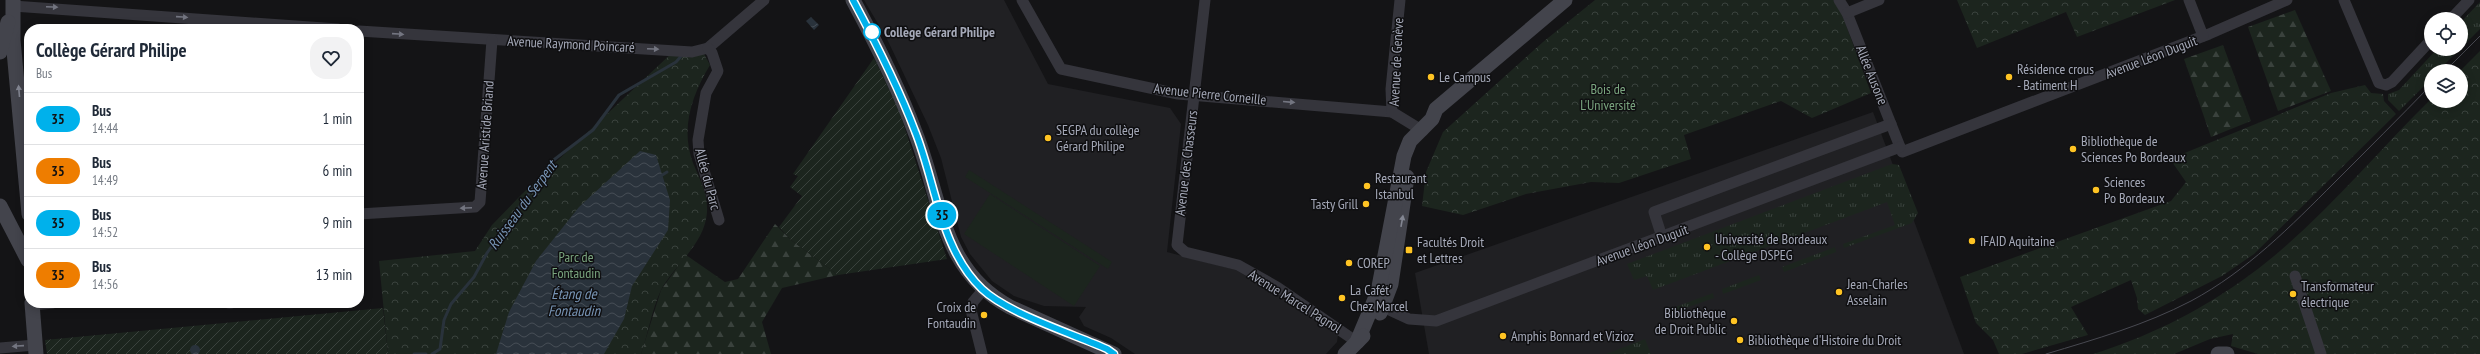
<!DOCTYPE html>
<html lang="fr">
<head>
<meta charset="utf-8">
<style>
	:root { --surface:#fff; --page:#f2f2f3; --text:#1f2937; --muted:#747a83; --line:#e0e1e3 }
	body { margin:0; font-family:"PT Sans Narrow",sans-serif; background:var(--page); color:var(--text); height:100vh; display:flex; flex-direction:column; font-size:15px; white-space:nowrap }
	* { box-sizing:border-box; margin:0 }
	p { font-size:13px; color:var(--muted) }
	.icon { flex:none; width:22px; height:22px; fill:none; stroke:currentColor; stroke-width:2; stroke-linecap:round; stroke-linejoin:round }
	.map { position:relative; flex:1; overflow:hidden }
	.details { position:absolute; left:24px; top:24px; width:340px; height:284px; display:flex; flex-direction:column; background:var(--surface); border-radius:16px; box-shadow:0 2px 10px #0003 }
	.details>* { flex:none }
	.badge { padding:0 8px; border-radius:13px; font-size:14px; line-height:26px }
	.tools { position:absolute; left:2424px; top:12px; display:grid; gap:8px }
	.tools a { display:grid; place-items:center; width:44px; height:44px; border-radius:50%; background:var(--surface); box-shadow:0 2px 10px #0003; font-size:20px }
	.map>.badge { position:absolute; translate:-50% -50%; box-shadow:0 0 0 2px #fff }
	.round { display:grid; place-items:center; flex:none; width:42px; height:42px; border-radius:16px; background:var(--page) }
	.summary { display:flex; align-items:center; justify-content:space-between; height:68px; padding:0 12px }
	h1 { font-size:19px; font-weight:700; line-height:30px }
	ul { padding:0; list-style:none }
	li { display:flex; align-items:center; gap:12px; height:52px; padding:0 12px; border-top:1px solid var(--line) }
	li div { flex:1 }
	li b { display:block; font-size:15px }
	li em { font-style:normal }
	li .badge { min-width:44px; font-weight:700; text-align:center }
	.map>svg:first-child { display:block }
	.built { fill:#202023 }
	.grass { fill:url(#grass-tufts) }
	.forest { fill:url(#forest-firs) }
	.park { fill:url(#park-crowns) }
	.garden { fill:url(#garden-furrows) }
	.pitch { fill:#1c251e }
	.water { fill:url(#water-waves) }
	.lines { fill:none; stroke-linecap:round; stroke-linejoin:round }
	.stream { stroke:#29323b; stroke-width:3 }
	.street { stroke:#35353c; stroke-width:11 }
	.secondary { stroke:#43444c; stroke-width:15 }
	.tram { stroke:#484951; stroke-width:1 }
	.oneway { fill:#737580 }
	.oneway2 { fill:#838692 }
	.line-casing { stroke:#fff; stroke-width:9 }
	.line { stroke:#00b1eb; stroke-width:6 }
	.stop-dot { fill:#fff; stroke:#00b1eb; stroke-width:2 }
	.poi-dot { fill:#ffc423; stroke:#0f0f11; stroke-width:1.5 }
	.labels { text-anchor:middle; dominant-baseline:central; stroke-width:3; stroke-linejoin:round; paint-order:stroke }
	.stop-label { font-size:14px; font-weight:bold; fill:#a5a9b8; stroke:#0f0f11; text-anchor:start }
	.street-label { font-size:14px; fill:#a5a9b8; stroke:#0f0f11 }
	.poi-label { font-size:14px; fill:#a5a9b8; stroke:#0f0f11; text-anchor:start }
	.park-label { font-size:14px; fill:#7aa57f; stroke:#0f0f11 }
	.water-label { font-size:15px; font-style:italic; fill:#7895b6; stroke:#0f0f11 }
</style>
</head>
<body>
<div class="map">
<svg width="2480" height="354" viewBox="0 0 2480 354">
	<defs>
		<pattern id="grass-tufts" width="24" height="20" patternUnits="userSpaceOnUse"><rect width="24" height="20" fill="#1c251e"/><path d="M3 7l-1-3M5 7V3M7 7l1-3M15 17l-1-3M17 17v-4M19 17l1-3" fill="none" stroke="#3a423d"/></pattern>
		<pattern id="forest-firs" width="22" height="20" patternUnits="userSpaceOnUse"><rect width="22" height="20" fill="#1c251e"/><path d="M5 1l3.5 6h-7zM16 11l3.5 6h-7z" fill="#3a423d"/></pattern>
		<pattern id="park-crowns" width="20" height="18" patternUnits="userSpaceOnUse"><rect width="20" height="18" fill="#1c251e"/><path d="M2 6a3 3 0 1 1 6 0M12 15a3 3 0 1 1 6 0" fill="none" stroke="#3a423d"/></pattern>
		<pattern id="garden-furrows" width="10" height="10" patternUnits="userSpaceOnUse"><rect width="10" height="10" fill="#1c251e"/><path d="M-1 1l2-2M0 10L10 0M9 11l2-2" fill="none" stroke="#3a423d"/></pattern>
		<pattern id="water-waves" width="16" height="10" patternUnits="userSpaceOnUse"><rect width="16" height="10" fill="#29323b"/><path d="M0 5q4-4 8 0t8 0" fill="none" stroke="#454d55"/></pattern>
	</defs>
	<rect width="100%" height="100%" fill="#141416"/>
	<g class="built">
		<polygon points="864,0 1004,0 1048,84 1170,108 1181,124 1167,252 1236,270 1276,293 1338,334 1337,342 1326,354 1135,354 1111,338 1084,326 1079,317 1086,307 1044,306 1014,296 992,281 970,254 961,237 941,158 928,125 887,39"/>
		<polygon points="1873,112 1964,354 1429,354 1415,273"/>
	</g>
	<g class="grass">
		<polygon points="2480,2 2480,29 2461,48 2461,22"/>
		<polygon points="2437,49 2460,49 2438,71 2431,71 2431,79 2399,111 2388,100 2388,94 2399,90"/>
		<polygon points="1892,164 1899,165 1918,213 1912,223 1844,248 1843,244 1895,225 1887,202 1653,290 1647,276 1634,280 1627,264"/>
		<polygon points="1835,247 1836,252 1784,272 1782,267"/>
		<polygon points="1759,275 1761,280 1723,294 1722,289"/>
		<polygon points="1713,293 1714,298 1671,313 1670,309"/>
		<polygon points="1645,339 1651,354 1606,354"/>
	</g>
	<g class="forest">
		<polygon points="2295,10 2331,91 2278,111 2248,27"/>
		<polygon points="2223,45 2251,121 2211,137 2184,59"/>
		<polygon points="775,224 791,240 838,275 782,288 762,322 771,354 641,354 661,290 686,255 725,282 738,279"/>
	</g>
	<g class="park">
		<polygon points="1595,0 1834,0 1843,17 1871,93 1812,118 1781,101 1684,135 1691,159 1619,183 1591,182 1526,194 1463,215 1422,206 1426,172 1443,132 1543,42"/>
		<polygon points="1957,0 2175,0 2077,37 2066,12 1977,48"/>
		<path d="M 675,50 L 703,52 L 710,65 C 692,95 680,128 693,163 C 700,180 708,193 707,212 C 705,244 675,264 661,290 C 652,309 648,334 641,354 L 388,354 L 379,261 L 475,251 L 492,225 L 522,194 Z"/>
		<path d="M 2480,51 L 2480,354 L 2258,354 L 2231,346 L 2233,334 L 2210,339 L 2174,354 L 2093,354 C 2145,338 2196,313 2240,282 C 2311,233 2369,160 2431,99 L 2461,101 L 2460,71 Z"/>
		<polygon points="2365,85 2371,93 2383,94 2384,101 2396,114 2254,254 2222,276 2145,315 2138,309 2137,298 2131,280 2071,307 2088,335 2022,354 1999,354 1993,340 1976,323 1960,277 2171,201 2186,182 2170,159 2331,93"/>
	</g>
	<g class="garden">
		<polygon points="874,58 899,110 947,259 838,275 791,240 779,227 802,196 790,187 798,176 793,174"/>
		<polygon points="383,308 388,354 47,354 45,340"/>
	</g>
	<g class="pitch">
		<polygon points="969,170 1112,262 1108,269 965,177"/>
		<polygon points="990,194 1100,266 1074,306 964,234"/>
	</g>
	<g class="water">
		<polygon points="811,17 819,25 814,30 806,21"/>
		<polygon points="640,151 656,155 670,200 668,230 632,286 624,319 604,354 496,354 509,312 536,261 579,207"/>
		<circle cx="195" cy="350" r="5"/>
	</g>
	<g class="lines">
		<g class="stream">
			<polyline points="659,177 667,172"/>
			<polyline points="414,354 426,354"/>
			<polyline points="432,354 440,349 444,320 451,304 474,277 487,253 551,162 593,130 619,95 676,62 683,54"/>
		</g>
		<g class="street">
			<polyline points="1022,0 1061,69 1178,94 1392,112"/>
			<polyline points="1205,0 1177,245 1185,252 1238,265 1277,287 1357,342"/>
			<polyline points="1400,0 1391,89 1392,112 1423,131"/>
			<polyline points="1839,0 1847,13 1902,152 2209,34 2287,0"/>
			<polyline points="2189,0 2203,36"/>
			<polyline points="2344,0 2379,83 2386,85 2392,82 2431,40"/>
			<polyline points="13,6 338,29"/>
			<polyline points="1847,13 1879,0"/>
			<polyline points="2451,19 2469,0"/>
			<polyline points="359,31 692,52 708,48 764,0"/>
			<polyline points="708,48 712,53 718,71 706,93 698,140 699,154 719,220"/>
			<polyline points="359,214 475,207 480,202 492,40"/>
			<polyline points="1662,237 1654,212 1891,124"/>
			<polyline points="2295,276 2321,354"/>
			<polyline points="229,303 231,303"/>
			<polyline points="32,305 53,303"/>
			<polyline points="1383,307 1409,319 1436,321 1900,147"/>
			<polyline points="0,348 35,345"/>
			<polyline points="982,354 971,310 973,302 983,290"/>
		</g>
		<g class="secondary">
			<polyline points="13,0 13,40 29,214"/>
			<path d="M 853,0 C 876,43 898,86 915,132 C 942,199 940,269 1010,307 L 1114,354"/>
			<polyline points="0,52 8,22"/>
			<polyline points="0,206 28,260 29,250"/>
			<polyline points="32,303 36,354"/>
			<polyline points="1380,313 1391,284 1407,177"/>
			<polyline points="1357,342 1378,292 1404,156 1410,141 1432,119 1436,109 1565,0"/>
			<polyline points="1345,354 1363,336"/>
			<polyline points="2218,354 2227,354"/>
		</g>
		<g class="tram">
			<polyline points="2445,71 2480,36"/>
			<path d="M 2046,354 C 2096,339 2145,325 2191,301 C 2247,271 2291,226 2335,182 C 2367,150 2399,118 2431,85"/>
		</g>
	</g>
	<defs><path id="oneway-solid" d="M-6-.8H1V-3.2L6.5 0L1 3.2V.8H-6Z"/></defs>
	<g class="oneway">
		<use href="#oneway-solid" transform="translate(52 7) rotate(3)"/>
		<use href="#oneway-solid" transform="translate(182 17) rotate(4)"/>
		<use href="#oneway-solid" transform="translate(398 34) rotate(4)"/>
		<use href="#oneway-solid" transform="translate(653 49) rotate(3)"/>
		<use href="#oneway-solid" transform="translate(1289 102) rotate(5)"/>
		<use href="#oneway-solid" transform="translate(466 208) rotate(177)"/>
		<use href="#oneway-solid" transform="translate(18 346) rotate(176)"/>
	</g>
	<g class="oneway2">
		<use href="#oneway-solid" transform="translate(19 91) rotate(-95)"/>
		<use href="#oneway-solid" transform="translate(1402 221) rotate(-80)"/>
	</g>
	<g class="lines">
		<g class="line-casing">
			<path id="line" d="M 853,0 C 876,43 898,86 915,131 C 936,183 940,249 982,289 C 1007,313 1073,334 1107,349 L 1114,354"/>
		</g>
		<use href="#line" class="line"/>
	</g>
	<circle class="stop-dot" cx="872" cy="32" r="8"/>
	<g class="poi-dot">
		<circle cx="1431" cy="77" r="4"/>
		<circle cx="2009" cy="77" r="4"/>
		<circle cx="1048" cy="138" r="4"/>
		<circle cx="2073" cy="149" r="4"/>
		<circle cx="1367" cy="186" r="4"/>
		<circle cx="2096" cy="190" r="4"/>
		<circle cx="1366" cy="204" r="4"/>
		<circle cx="1972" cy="241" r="4"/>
		<circle cx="1707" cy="247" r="4"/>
		<rect x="1405" y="246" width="8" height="8" rx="2"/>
		<circle cx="1349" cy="263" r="4"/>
		<circle cx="1839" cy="292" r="4"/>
		<circle cx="2293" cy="294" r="4"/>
		<circle cx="1342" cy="298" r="4"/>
		<circle cx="984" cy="315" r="4"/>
		<circle cx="1734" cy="321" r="4"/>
		<circle cx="1503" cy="336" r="4"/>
		<circle cx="1740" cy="340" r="4"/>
	</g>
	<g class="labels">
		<g class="stop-label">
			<text x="884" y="32">Collège Gérard Philipe</text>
		</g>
		<g class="street-label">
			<text transform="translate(571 44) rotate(3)">Avenue Raymond Poincaré</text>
			<text transform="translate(2151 57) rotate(-21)">Avenue Léon Duguit</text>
			<text transform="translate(1396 62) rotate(-87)">Avenue de Genève</text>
			<text transform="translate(1872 75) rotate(68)">Allée Ausone</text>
			<text transform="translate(1210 94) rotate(6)">Avenue Pierre Corneille</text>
			<text transform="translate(485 135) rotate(-86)">Avenue Aristide Briand</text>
			<text transform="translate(1186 163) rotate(-83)">Avenue des Chasseurs</text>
			<text transform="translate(708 179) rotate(75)">Allée du Parc</text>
			<text transform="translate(1642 245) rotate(-20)">Avenue Léon Duguit</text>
			<text transform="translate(1295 301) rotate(32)">Avenue Marcel Pagnol</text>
		</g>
		<g class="poi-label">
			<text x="2017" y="69">Résidence crous<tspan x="2017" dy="16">- Batiment H</tspan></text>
			<text x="1439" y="77">Le Campus</text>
			<text x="1056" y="130">SEGPA du collège<tspan x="1056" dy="16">Gérard Philipe</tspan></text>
			<text x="2081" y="141">Bibliothèque de<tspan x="2081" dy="16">Sciences Po Bordeaux</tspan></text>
			<text x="1375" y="178">Restaurant<tspan x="1375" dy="16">Istanbul</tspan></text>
			<text x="2104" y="182">Sciences<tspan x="2104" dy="16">Po Bordeaux</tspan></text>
			<text x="1358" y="204" text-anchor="end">Tasty Grill</text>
			<text x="1715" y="239">Université de Bordeaux<tspan x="1715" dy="16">- Collège DSPEG</tspan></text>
			<text x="1980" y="241">IFAID Aquitaine</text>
			<text x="1417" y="242">Facultés Droit<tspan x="1417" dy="16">et Lettres</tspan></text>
			<text x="1357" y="263">COREP</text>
			<text x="1847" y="284">Jean-Charles<tspan x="1847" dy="16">Asselain</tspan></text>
			<text x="2301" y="286">Transformateur<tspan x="2301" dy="16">électrique</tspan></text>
			<text x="1350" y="290">La Cafét'<tspan x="1350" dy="16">Chez Marcel</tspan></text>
			<text x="976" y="307" text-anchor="end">Croix de<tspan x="976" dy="16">Fontaudin</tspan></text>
			<text x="1726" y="313" text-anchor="end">Bibliothèque<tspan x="1726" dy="16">de Droit Public</tspan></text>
			<text x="1511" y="336">Amphis Bonnard et Vizioz</text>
			<text x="1748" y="340">Bibliothèque d'Histoire du Droit</text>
		</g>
		<g class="park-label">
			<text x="1608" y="89">Bois de<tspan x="1608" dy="16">L'Université</tspan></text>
			<text x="576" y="257">Parc de<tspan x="576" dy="16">Fontaudin</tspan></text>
		</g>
		<g class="water-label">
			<text transform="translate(522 205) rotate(-54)">Ruisseau du Serpent</text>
			<text x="574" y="293">Étang de<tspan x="574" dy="17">Fontaudin</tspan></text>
		</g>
	</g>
</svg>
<div class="tools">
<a><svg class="icon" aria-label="locate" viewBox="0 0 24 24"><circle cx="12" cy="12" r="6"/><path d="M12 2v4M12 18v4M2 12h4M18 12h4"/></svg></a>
<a><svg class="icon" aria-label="layers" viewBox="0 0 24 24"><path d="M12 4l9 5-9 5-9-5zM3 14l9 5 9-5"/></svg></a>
</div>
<b class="badge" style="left:942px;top:215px;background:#00b1eb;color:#111">35</b>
<section class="details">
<div class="summary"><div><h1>Collège Gérard Philipe</h1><p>Bus</p></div><a class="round"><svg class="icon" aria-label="heart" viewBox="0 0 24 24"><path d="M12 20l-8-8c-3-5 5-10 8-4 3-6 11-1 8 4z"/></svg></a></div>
<ul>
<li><span class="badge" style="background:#00b1eb;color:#111">35</span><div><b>Bus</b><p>14:44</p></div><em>1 min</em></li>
<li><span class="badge" style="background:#ee7d00;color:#111">35</span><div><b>Bus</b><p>14:49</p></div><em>6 min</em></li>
<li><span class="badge" style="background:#00b1eb;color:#111">35</span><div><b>Bus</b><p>14:52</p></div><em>9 min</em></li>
<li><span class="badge" style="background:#ee7d00;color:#111">35</span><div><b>Bus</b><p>14:56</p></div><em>13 min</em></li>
</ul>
</section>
</div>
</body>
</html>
